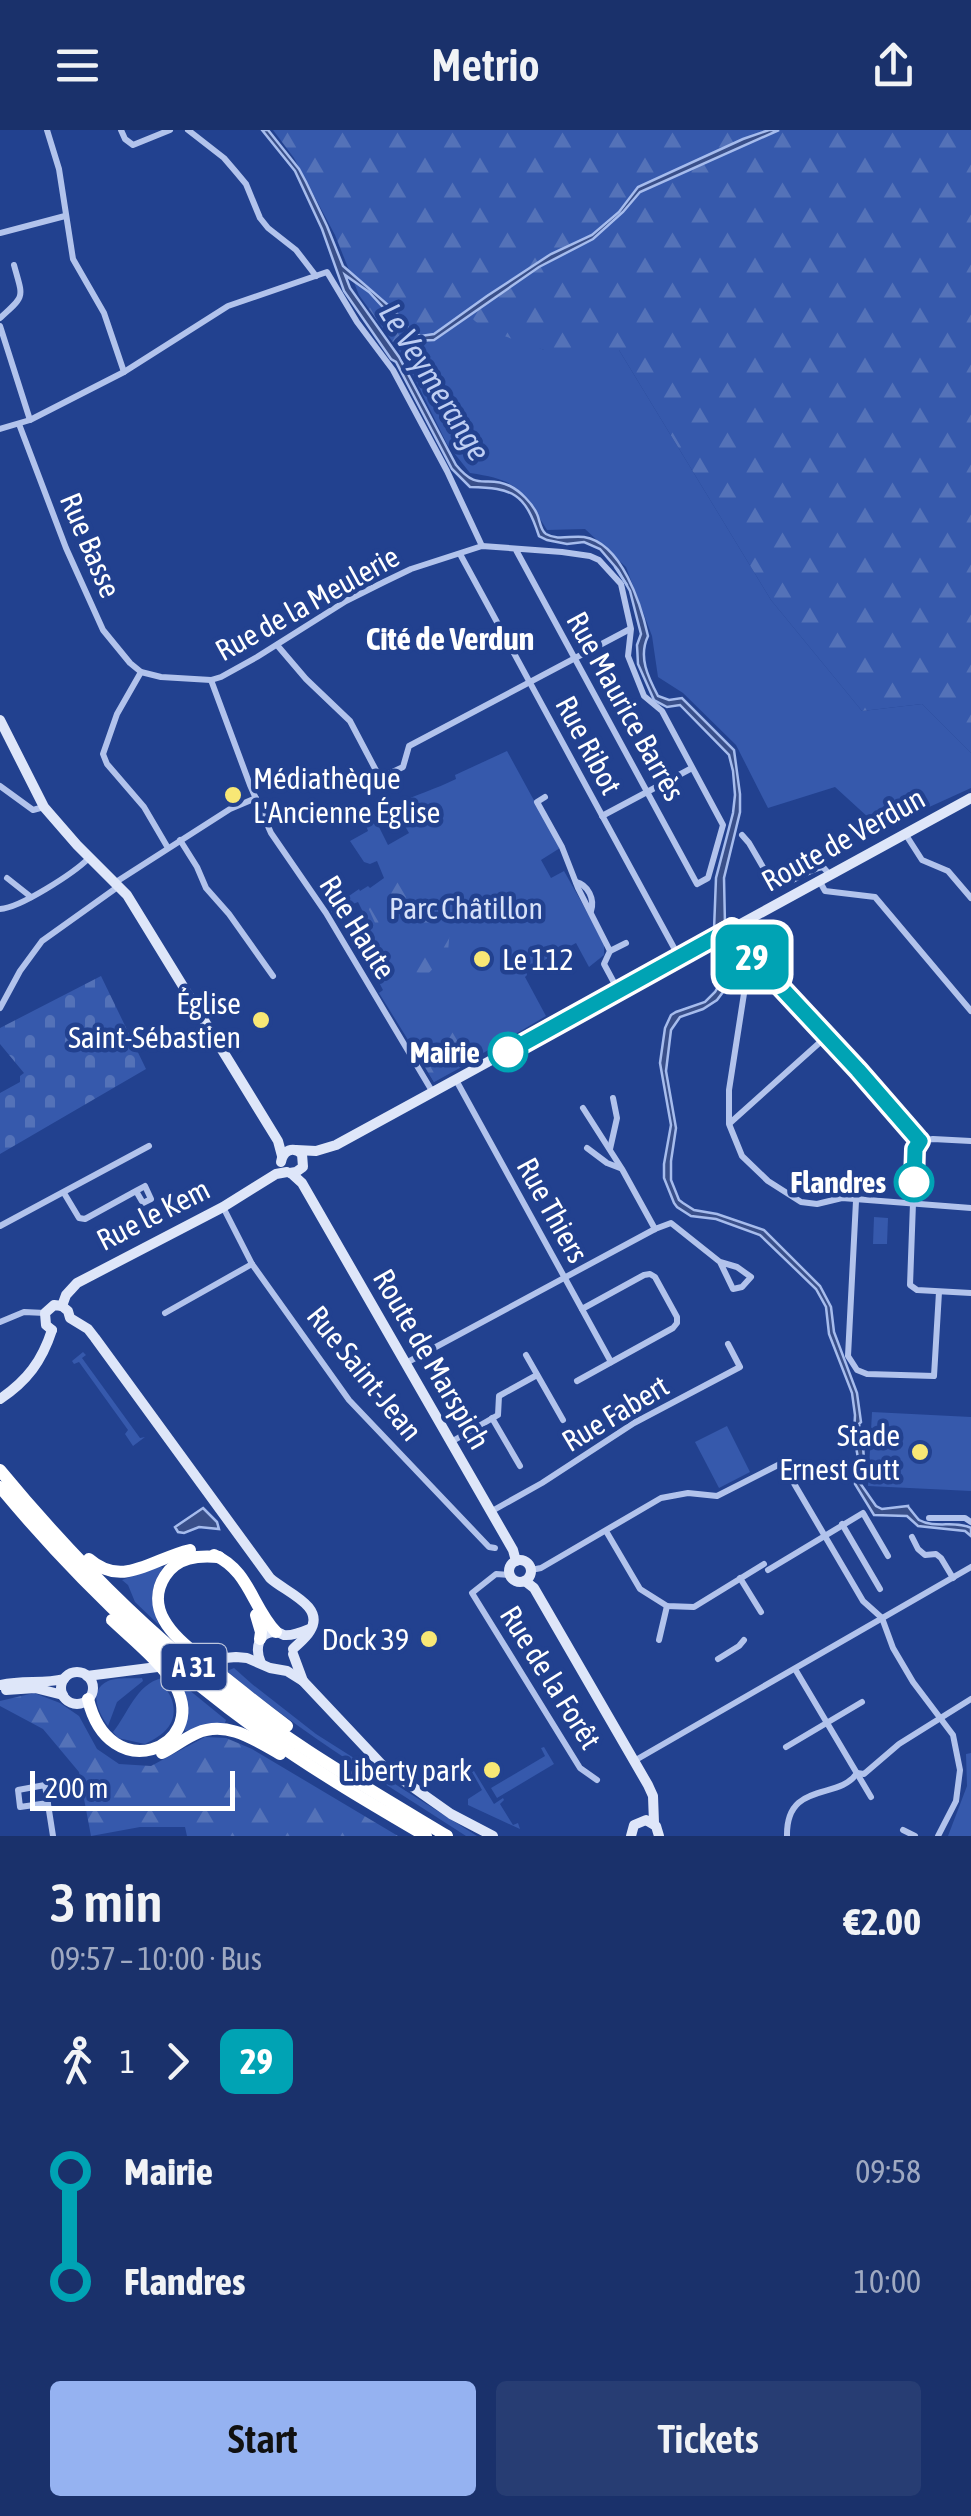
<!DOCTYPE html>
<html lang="en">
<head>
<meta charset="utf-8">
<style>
	:root { --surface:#1a316b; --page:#273d73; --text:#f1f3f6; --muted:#9fa9c1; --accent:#95b2f1 }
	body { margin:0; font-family:"Asap Condensed",sans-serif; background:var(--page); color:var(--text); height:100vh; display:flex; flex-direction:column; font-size:38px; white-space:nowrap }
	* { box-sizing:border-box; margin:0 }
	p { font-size:32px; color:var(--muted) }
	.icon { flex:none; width:55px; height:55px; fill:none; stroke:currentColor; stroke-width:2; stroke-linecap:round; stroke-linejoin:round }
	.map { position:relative; height:1706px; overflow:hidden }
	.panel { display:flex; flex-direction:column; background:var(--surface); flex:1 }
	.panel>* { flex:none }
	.badge { padding:0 20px; border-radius:15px; font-size:35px; line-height:65px }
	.scale { position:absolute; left:30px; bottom:25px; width:205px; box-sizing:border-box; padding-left:10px; border:5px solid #fff; border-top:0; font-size:28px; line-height:35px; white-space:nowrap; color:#fff; -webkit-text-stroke:8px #22418f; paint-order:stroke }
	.map>.badge { position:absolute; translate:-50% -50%; box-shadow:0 0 0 5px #fff }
	.legs { display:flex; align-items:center; gap:15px; height:110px; padding:0 50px; font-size:32px }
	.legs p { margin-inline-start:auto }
	.headline { display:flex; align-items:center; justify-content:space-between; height:170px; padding:0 50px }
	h1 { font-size:55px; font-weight:600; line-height:75px }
	.cta { display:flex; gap:20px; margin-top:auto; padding:20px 50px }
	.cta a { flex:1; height:115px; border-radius:10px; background:var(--accent); color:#111; font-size:40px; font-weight:600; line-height:115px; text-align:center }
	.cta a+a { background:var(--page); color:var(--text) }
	ul { padding:0 50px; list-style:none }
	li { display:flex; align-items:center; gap:35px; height:110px; font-size:38px }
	li i { display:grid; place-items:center; width:15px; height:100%; margin:0 12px; background:currentColor }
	li i::after { content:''; width:25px; height:25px; margin:-12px; border:8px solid; border-radius:50%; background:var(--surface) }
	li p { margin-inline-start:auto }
	li:first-child i { background:linear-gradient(#0000 50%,currentColor 0) }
	li:last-child i { background:linear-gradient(currentColor 50%,#0000 0) }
	header { display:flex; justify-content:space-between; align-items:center; height:130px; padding:0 50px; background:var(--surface); font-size:45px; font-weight:600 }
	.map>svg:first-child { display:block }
	.green { fill:#3659ac }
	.forest { fill:url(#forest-firs) }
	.cemetery { fill:url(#cemetery-stones) }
	.water { fill:#394f89; stroke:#a6bced; stroke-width:2.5 }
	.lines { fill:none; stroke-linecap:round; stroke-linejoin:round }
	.stream { stroke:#a6bced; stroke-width:2.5 }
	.street { stroke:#b2c3ec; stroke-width:6 }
	.secondary { stroke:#dee6f9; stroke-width:10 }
	.highway { stroke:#fff; stroke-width:12 }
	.line-1-casing { stroke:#fff; stroke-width:22 }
	.line-1 { stroke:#00a3b4; stroke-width:15 }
	.poi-dot { fill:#f8e775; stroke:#22418f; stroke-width:4 }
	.stop-1-dot { fill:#fff; stroke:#00a3b4; stroke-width:5 }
	.labels { text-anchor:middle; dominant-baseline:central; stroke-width:9; stroke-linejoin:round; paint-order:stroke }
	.shield { fill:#22418f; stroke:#bdc6dd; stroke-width:2.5 }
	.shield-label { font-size:28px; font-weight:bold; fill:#fff }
	.street-label { font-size:30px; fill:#fff; stroke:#22418f }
	.poi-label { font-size:30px; fill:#fff; stroke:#22418f; text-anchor:end }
	.park-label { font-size:30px; fill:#d7e1f9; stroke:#22418f }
	.stop-label { font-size:30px; font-weight:bold; fill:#fff; stroke:#22418f; text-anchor:end }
	.water-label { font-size:32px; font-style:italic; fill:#becef3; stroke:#22418f }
	.neighbourhood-label { font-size:32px; font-weight:bold; fill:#fff; stroke:#22418f }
</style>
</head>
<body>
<header><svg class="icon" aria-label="menu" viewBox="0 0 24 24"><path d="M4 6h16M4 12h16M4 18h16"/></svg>Metrio<svg class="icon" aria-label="share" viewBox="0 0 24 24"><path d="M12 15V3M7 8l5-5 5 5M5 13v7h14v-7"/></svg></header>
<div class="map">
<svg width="971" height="1706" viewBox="0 0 971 1706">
	<defs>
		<pattern id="forest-firs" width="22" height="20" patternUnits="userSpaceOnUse" patternTransform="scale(2.5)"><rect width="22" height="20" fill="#3659ac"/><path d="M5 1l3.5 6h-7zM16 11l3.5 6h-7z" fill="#5472b8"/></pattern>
		<pattern id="cemetery-stones" width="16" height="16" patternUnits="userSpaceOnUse" patternTransform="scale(2.5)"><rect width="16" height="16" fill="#3659ac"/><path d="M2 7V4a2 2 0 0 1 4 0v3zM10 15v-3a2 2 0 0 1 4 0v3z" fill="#5472b8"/></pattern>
	</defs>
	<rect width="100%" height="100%" fill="#22418f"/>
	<g class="green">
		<path d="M 466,183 L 544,220 L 619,220 L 771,470 L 862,581 L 922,574 L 971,623 L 971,658 L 881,699 L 835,657 L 768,678 L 736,615 L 683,563 L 658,547 L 652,506 L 626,437 L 585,399 L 547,400 C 522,360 519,350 470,343 L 447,314 L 405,229 Z"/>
		<path d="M 507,621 L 560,718 L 541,730 L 551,748 L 564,741 L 604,812 L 604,825 L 589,837 L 576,813 L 526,840 L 527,845 L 525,847 L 546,886 L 434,952 L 379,863 L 383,860 L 371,837 L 384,830 L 367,798 L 369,794 L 358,772 L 332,783 L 330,779 L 359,759 L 360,761 L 368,756 L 370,758 L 384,748 L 377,731 L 370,734 L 364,732 L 350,711 L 368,701 L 364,690 L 373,685 L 388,715 L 409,703 L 393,676 C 414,665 436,659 456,649 L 455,645 Z"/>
		<polygon points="874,1087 888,1088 887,1114 873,1114"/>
		<polygon points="83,1222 86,1225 82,1228 140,1308 145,1307 133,1316 125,1304 128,1300 79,1232 74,1234 72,1231"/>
		<polygon points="872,1282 971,1287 971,1361 868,1356"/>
		<polygon points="727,1296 750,1342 719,1358 695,1312"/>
		<path d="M 160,1436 L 163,1438 C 149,1457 150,1474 159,1495 L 135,1472 L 128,1455 L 122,1450 Z"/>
		<path d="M 234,1538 L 252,1554 L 316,1604 L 477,1706 L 466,1706 C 385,1653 301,1604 227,1541 Z"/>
		<path d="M 142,1548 L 143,1551 L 117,1572 L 108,1596 C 99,1583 87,1561 108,1551 C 117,1547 132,1549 142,1548 Z"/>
		<path d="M 162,1548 C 163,1558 169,1561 172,1570 C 179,1593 164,1605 145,1614 L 118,1608 L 113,1602 C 128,1584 136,1554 162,1548 Z"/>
		<polygon points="183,1555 226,1590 225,1593 185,1601"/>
		<polygon points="544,1617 554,1634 497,1668 491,1658 545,1626 541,1618"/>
		<polygon points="971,1623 971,1706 948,1706 967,1656 966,1624"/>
		<polygon points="474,1641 494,1674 503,1668 504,1670 500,1674 513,1695 518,1693 520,1699 468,1675 468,1669 482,1660 472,1642"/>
	</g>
	<g class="forest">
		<polygon points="273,0 971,0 971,623 922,574 862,581 771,470 619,220 544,220 484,199 466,183 405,229 359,165 335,105 294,28"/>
		<polygon points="391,751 427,757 451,786 448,822 428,844 388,839 388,822 424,825 433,797 392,781 376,795 366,773"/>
		<polygon points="451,892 465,915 476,917 482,926 434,952 422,932 438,921"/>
		<polygon points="34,1563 60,1573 79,1586 97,1619 119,1634 151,1636 205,1607 226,1608 252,1619 398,1706 187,1706 185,1697 140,1697 91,1706 79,1642 43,1599 0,1576 0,1571"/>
	</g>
	<polygon class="cemetery" points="101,846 146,939 0,1024 0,963 20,952 20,946 24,943 0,914 0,898"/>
	<g class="water">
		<path d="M 262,0 L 268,0 L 299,39 L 306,52 L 327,96 L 343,136 L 395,181 L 412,203 L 421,206 L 434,204 L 487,166 L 551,124 L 592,105 L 619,82 L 638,57 L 743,9 L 769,0 L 779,0 L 640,62 L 623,82 L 593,109 L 539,137 L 434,210 L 414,211 L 369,162 L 345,145 L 350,158 L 399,227 L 456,335 C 479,363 485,344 510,356 C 520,361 532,373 537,384 C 540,390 540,400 546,404 C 558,411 572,405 584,407 C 622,413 641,475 648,506 C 638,527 648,547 658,566 L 669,570 L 682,568 L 734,620 L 740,664 L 740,682 L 724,748 L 725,795 L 714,800 L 716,748 L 733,683 L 735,665 L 733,641 L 729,625 L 680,575 L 667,577 L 654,570 L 638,534 L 637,515 L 641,504 L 630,461 L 618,440 L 600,419 L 584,412 L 567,414 L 547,410 L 539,406 C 525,363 513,358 470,357 L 452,339 L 396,232 L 391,229 L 344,161 L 322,99 L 295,41 Z"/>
		<path d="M 720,824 L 728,833 L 726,858 L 717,870 L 703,879 L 680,887 L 671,900 L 666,941 L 676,998 L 671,1031 L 671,1050 L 679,1070 L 683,1073 L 694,1080 L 717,1084 L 764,1100 L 820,1156 L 831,1177 L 834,1202 L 857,1263 L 861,1292 L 859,1294 C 863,1316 867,1332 860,1353 L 876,1376 L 882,1379 L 908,1376 C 908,1377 918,1389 919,1390 C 935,1399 955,1390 971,1398 L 971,1406 L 965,1401 L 918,1396 L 907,1386 L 874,1385 L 855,1354 L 858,1328 L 854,1306 L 855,1285 L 852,1263 L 829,1204 L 826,1177 L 816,1159 L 760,1105 L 716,1089 L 691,1086 L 677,1077 L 674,1073 L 664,1048 L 664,1034 L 671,995 L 660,933 L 665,898 L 671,885 L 676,882 L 705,872 L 715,862 L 719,855 L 721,841 Z"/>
		<polygon points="203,1378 217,1392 219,1399 199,1397 184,1403 178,1402 175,1397"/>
	</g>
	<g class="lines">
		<g class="stream">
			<polyline points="615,437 627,455"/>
			<polyline points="722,811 725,832"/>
		</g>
		<g class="street">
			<polyline points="47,0 59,39 73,129 104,183 124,242"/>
			<polyline points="121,0 125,9 133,15 170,0"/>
			<polyline points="188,0 224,28 236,42 246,54 260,88 268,98 296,120 316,146"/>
			<polyline points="0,103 65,86"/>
			<path d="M 0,188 C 26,165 23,168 14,135"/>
			<polyline points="0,196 30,290"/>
			<polyline points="19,294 66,418 103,500 130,533 141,542 161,547 211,550 221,547 257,527 346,471 384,452 411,439 482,416 562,422 590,426 599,430 621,454 631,499 628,526 644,566 662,581 723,695 708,748 697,754 516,420"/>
			<polyline points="0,299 30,290 124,242 228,176 327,142 357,192 393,240 447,341 482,416"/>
			<polyline points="460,424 679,827"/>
			<polyline points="277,515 306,549 350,591 380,648"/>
			<polyline points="141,542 117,584 103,624 107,634 144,677 168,718"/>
			<polyline points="211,550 250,655 271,703 326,783 432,961"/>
			<polyline points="339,645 359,658 403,637 409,616 630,499"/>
			<polyline points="0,656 33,680 44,677"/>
			<polyline points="545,667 537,672 562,717 578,758 610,821 626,813"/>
			<polyline points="602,686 692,638"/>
			<path d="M 742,705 L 749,713 L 774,756 C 791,755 805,740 823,737 L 830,745"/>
			<polyline points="906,705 922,730 948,741 971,768"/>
			<polyline points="180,710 197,737 206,758 229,784 273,846"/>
			<polyline points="7,748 31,767"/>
			<polyline points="116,752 230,679 256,668"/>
			<path d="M 576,752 C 588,755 595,769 591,781"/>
			<polyline points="820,752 825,761 875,767 971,881"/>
			<path d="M 0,779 C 20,778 74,743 89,728"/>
			<polyline points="732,799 750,825 858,940 920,1011"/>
			<polyline points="610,821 604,834 618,860"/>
			<polyline points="750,825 729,960 729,994 742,1026 768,1051 801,1072 817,1074 842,1068 971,1078"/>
			<polyline points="0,878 20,841 42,811 119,756"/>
			<polyline points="456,950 611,1232"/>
			<polyline points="583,978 622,1039 655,1099"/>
			<polyline points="730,993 827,906"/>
			<polyline points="920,1011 915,1019 910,1155 917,1160 971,1163"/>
			<polyline points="920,1011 933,1009 971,1011"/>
			<polyline points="587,1018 607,1033 620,1038"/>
			<polyline points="610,1019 617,988 613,968"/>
			<polyline points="64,1063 79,1088 85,1089 136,1061 145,1056 151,1069 143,1073 136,1061"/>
			<polyline points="856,1071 848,1226 857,1240 867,1244 934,1246 939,1162"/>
			<polyline points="223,1077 252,1134 349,1270 489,1417 495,1418"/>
			<polyline points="0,1096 149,1016"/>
			<polyline points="165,1183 252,1134"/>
			<polyline points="0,1192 24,1182 45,1183"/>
			<polyline points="526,1225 563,1290"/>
			<polyline points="406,1233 655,1099 671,1093 720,1132 737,1137 751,1147 742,1157 733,1159 720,1132"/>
			<polyline points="577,1251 673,1198 677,1193 677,1187 655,1147 650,1144 644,1145 582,1179"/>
			<polyline points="492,1288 520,1336"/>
			<polyline points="451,1312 498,1285 499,1266 537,1245"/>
			<polyline points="492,1381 542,1353 634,1293 740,1237 728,1214"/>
			<polyline points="929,1388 965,1388 971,1392"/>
			<polyline points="842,1394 880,1459"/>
			<polyline points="606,1401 640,1459 667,1476 694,1477 764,1434"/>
			<polyline points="912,1407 918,1419 925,1425 936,1424 941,1428 953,1448"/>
			<polyline points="531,1440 541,1438 661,1368 688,1363 717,1366 782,1333 863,1471 882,1488 893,1518 913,1552 953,1605 960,1640 956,1671 938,1706"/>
			<polyline points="768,1440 863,1383 888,1426"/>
			<polyline points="510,1445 496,1444 472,1463 580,1638 597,1650"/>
			<polyline points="740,1448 761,1482"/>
			<polyline points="659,1510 667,1476"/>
			<polyline points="718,1529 739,1516 744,1510"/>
			<polyline points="795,1539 871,1667"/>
			<polyline points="786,1617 862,1572"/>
			<polyline points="634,1631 971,1437"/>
			<polyline points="48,1673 20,1677 18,1660 45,1655 53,1706"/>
			<polyline points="903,1700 915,1706"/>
			<path d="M 787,1706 C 786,1650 839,1671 857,1643 L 864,1644 L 899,1614 L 971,1569"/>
		</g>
		<g class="secondary">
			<polyline points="0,590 44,677 77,715 127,765 278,1011 282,1026"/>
			<polyline points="296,1020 316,1021 336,1015 971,668"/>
			<path d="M 281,1032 C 283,1020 293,1016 302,1024 L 303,1037 L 296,1042 L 290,1043"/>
			<polyline points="291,1043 302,1053 513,1420 516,1431"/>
			<path d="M 62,1176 L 68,1181 L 70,1188 L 88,1199 L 95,1208 L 270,1448 C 285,1462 326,1476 310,1501 C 306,1508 299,1513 293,1519"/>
			<polyline points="62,1176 66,1165 77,1153 223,1077 276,1044 287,1042"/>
			<polyline points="52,1200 46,1195 45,1183 54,1175 62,1176"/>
			<path d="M 0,1269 C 27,1251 42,1231 52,1200"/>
			<circle cx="520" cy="1441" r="11"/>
			<polyline points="525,1451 534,1458 648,1655 653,1666 654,1693"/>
			<polyline points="293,1524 303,1551"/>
			<polyline points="202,1530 236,1527 247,1528 270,1538 287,1541 303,1551 383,1636 451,1684 493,1706"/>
			<path d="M 261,1533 C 255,1520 257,1501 276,1502 C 279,1502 281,1504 284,1505 C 293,1506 302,1502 309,1499"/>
			<circle cx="77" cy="1558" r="16"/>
			<polyline points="87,1546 165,1536"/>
			<path d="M 0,1555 C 23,1550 43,1554 64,1549"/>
			<polyline points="6,1560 35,1558 63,1565"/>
			<polyline points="631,1706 634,1695 646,1690 656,1696 659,1706"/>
		</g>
		<g class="highway">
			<path d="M 0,1340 C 62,1415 129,1485 205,1546 C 280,1608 364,1656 447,1706"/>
			<path d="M 0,1357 C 79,1452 168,1537 269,1608 C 320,1644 373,1675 426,1706"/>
			<path d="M 214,1425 C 249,1440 252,1477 276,1502"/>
			<path d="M 219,1427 C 198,1425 177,1427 165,1446 C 156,1460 156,1476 164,1490 C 174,1508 193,1521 208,1534 C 234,1555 260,1576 287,1596"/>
			<path d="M 89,1429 C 123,1459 153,1428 190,1420"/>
			<polyline points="256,1485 261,1502 260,1509"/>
			<path d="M 88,1569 C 109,1658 208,1618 176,1557 C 163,1534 132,1509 112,1490"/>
			<path d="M 162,1623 C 174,1617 185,1608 197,1603 C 227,1590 255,1610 280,1624"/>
		</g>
	</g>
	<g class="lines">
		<g class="line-1-casing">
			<polyline id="line-1" points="508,922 732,798 750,824 858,940 918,1009 920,1011 915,1019 914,1052"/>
		</g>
		<use href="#line-1" class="line-1"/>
	</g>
	<g class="poi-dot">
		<circle cx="233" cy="665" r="10"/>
		<circle cx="482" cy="829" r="10"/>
		<circle cx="261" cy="890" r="10"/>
		<circle cx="920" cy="1322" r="10"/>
		<circle cx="429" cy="1509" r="10"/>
		<circle cx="492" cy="1640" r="10"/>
	</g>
	<g class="stop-1-dot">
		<circle cx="508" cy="922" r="18"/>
		<circle cx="914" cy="1052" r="18"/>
	</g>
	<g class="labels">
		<rect class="shield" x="161.5" y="1514" width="65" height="46" rx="8"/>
		<g class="shield-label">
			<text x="194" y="1537">A 31</text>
		</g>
		<g class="street-label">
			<text transform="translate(91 415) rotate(67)">Rue Basse</text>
			<text transform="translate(307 473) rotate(-29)">Rue de la Meulerie</text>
			<text transform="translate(626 576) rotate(61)">Rue Maurice Barrès</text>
			<text transform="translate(589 615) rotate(62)">Rue Ribot</text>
			<text transform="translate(843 709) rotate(-29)">Route de Verdun</text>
			<text transform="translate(358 797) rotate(58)">Rue Haute</text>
			<text transform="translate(553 1080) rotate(61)">Rue Thiers</text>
			<text transform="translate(153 1084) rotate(-27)">Rue le Kem</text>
			<text transform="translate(432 1229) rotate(60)">Route de Marspich</text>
			<text transform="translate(365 1243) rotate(51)">Rue Saint-Jean</text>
			<text transform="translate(615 1283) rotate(-31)">Rue Fabert</text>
			<text transform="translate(551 1547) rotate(58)">Rue de la Forêt</text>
		</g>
		<g class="poi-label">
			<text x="253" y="648" text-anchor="start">Médiathèque<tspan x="253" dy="34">L'Ancienne Église</tspan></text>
			<text x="502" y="829" text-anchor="start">Le 112</text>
			<text x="241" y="873">Église<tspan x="241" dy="34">Saint-Sébastien</tspan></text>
			<text x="900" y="1305">Stade<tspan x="900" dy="34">Ernest Gutt</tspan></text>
			<text x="409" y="1509">Dock 39</text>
			<text x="472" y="1640">Liberty park</text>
		</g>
		<g class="park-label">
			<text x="466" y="778">Parc Châtillon</text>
		</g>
		<g class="stop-label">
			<text x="480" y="922">Mairie</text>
			<text x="886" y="1052">Flandres</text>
		</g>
		<g class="water-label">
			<text transform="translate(435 252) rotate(58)">Le Veymerange</text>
		</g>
		<g class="neighbourhood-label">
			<text x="450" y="508">Cité de Verdun</text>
		</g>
	</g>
</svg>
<div class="scale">200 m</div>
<b class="badge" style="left:752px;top:827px;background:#00a3b4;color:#fff">29</b>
</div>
<section class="panel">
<div class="headline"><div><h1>3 min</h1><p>09:57 – 10:00 · Bus</p></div><b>€2.00</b></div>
<div class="legs"><svg class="icon" aria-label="walk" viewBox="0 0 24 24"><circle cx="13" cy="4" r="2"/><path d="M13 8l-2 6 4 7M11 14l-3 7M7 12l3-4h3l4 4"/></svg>1<svg class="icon" aria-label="forward" viewBox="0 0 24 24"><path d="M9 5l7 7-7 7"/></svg><b class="badge" style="background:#00a3b4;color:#fff">29</b></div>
<ul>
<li><i style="color:#00a3b4"></i><b>Mairie</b><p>09:58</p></li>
<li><i style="color:#00a3b4"></i><b>Flandres</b><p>10:00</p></li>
</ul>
<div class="cta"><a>Start</a><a>Tickets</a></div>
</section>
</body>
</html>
